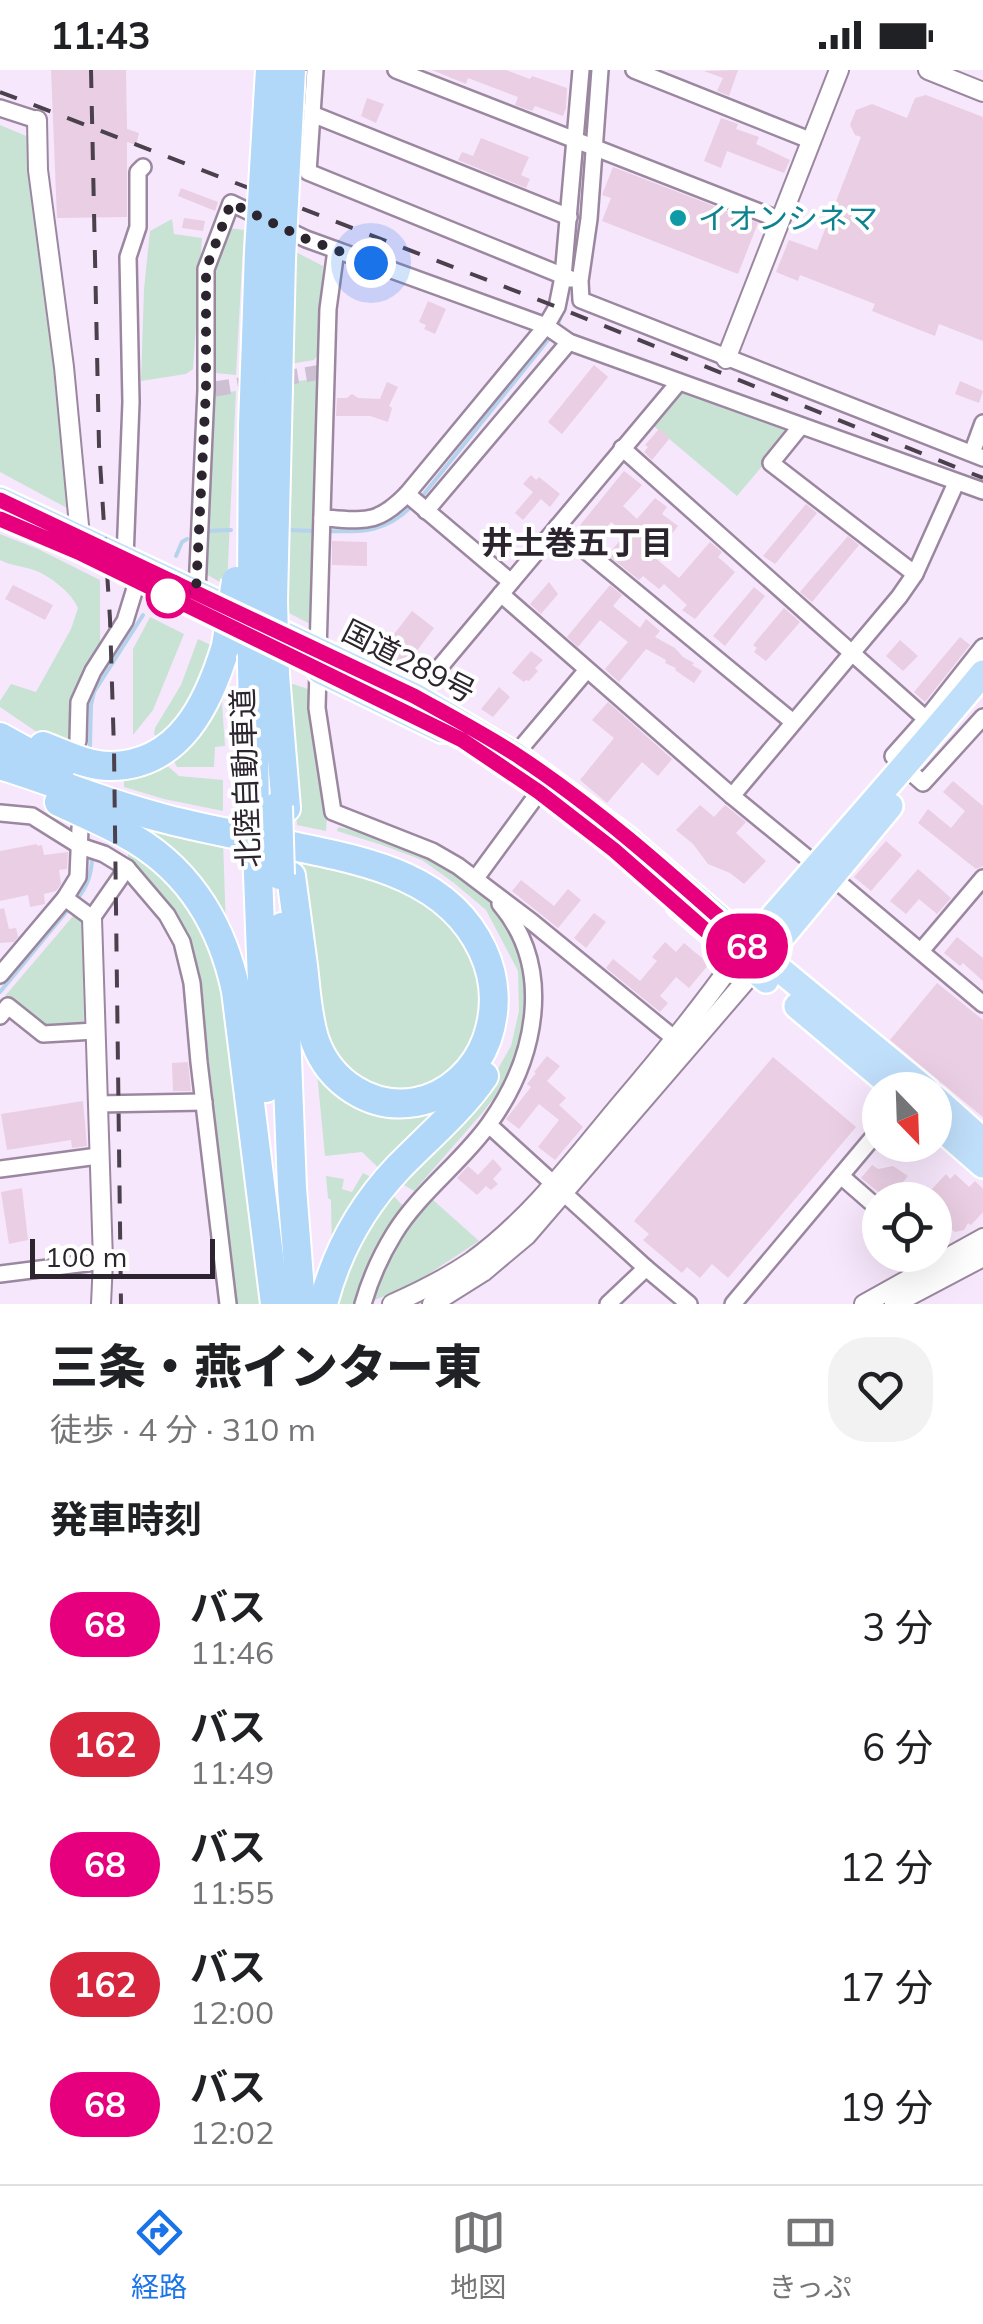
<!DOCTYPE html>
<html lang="ja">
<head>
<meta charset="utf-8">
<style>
	:root { --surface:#fff; --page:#f2f2f2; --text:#202124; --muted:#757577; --line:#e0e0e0; --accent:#1a73e8 }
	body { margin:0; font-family:Mulish,"Noto Sans JP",sans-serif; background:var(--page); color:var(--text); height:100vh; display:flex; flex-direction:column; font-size:38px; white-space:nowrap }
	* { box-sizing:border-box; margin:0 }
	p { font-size:32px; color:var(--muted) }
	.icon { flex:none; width:55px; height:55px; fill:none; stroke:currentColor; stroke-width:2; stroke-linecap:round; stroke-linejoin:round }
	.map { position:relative; height:1234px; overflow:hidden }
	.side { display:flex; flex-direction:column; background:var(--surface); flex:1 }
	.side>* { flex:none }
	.badge { padding:0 20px; border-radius:32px; font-size:35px; line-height:65px }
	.needle { width:65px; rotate:157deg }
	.controls { position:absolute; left:862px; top:1002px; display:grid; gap:20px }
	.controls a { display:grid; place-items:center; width:90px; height:90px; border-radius:50%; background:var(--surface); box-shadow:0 10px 40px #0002; font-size:50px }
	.scale { position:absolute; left:30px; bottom:25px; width:185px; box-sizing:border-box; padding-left:10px; border:5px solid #2c242e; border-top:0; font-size:28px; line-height:35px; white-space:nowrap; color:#2c242e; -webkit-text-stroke:8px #fff; paint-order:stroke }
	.you { position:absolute; width:50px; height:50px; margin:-25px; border:8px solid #fff; border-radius:50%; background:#1a73e8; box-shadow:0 0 0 15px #1a73e833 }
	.map>.badge { position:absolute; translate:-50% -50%; box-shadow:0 0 0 5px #fff }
	h2 { padding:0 50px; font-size:38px; line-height:90px }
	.round { display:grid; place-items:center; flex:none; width:105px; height:105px; border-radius:40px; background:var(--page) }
	.headline { display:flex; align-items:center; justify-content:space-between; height:170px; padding:0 50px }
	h1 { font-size:48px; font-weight:800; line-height:75px }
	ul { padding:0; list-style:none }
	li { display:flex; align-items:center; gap:30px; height:120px; padding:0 50px }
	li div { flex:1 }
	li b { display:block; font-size:38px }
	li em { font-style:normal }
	li .badge { min-width:110px; font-weight:700; text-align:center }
	.status { display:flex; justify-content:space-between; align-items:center; height:70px; padding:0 50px; background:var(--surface); direction:ltr }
	.status svg { height:28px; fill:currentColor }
	.menu { display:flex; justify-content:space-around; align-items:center; height:140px; border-top:2px solid var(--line); background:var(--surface); font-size:28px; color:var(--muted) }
	.menu a { display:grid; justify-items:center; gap:5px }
	.menu .current { color:var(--accent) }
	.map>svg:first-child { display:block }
	.green { fill:#c8e3d4 }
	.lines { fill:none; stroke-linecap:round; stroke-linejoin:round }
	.stream { stroke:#b5d3ec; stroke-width:4 }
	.building { fill:#eacee3 }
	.minor-tunnel { stroke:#cec0d3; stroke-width:15; stroke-dasharray:15 8; stroke-linecap:butt }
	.minor-casing { stroke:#9b88a0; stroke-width:20 }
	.tertiary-casing { stroke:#9b88a0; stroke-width:22 }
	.trunk-casing { stroke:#fff; stroke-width:30 }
	.motorway-casing { stroke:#fff; stroke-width:32 }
	.minor { stroke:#fff; stroke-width:15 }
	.tertiary { stroke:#fff; stroke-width:18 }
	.trunk { stroke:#c0dffa; stroke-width:25 }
	.motorway { stroke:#b1d7f9; stroke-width:28 }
	.rail { stroke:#4a414d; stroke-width:4; stroke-dasharray:18 18; stroke-linecap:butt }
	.motorway-bridge-casing { stroke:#fff; stroke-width:32; stroke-linecap:butt }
	.motorway-bridge { stroke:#b1d7f9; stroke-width:28 }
	.line-casing { stroke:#fff; stroke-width:22 }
	.line { stroke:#e6007e; stroke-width:15 }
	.walk { stroke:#2c242e; stroke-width:10; stroke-dasharray:0 18 }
	.culture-dot { fill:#0f9aa8; stroke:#fff; stroke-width:4 }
	.stop-dot { fill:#fff; stroke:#e6007e; stroke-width:5 }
	.labels { text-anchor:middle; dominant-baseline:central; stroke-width:8; stroke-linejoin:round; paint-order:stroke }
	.culture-label { font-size:30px; fill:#0d838f; stroke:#fff; text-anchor:start }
	.street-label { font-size:30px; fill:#2c242e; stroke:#fff }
	.neighbourhood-label { font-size:32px; font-weight:bold; fill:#2c242e; stroke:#fff }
</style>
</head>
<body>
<div class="status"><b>11:43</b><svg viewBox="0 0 49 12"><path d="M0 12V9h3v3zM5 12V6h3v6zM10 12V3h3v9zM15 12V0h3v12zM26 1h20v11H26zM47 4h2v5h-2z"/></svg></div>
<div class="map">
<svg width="983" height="1234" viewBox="0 0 983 1234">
	<rect width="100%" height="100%" fill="#f7e7fc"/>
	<g class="green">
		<polygon points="0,55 31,68 67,438 0,402"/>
		<polygon points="172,149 174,164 202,168 193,299 186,304 141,311 144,219 150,161"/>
		<polygon points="221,157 244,160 236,305 214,303 209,294 210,198"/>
		<polygon points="294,181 323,196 319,283 314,290 290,294"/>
		<polygon points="315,309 318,314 312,555 287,542 290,312"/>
		<polygon points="680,315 797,355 737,426 649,352"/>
		<polygon points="236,321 227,516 204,503 209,325"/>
		<path d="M 0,464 L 38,479 L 100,510 L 100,580 L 73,627 L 70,676 L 44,667 L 0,637 L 0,631 L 11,614 L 36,622 L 71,559 L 78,538 C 71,523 56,511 41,503 C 28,496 13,497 0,490 Z"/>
		<polygon points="150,547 184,564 153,640 133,665 133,579"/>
		<polygon points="198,569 217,578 208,613 161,674 154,664 155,658 181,615"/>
		<polygon points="287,612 314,621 327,746 326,761 297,755"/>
		<polygon points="221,620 225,676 215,677 214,697 177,697 171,686"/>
		<polygon points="162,691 179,706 223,710 223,741 164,729 124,717 124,703"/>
		<polygon points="127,747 223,771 226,858"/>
		<polygon points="338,757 384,767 459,801 495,831 521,874 527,905 528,959 507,1011 483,1042 414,1121 395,1110 495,1004 511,976 519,941 518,901 486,840 454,813 422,790 382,775 337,761"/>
		<path d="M 128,774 L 199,843 L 230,942 L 260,1234 L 236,1234 L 202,928 C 200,915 198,901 195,889 C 185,849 156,819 128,790 Z"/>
		<polygon points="300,786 368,801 443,840 468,871 485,931 467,992 430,1021 380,1025 325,983 306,870"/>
		<polygon points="74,845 82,853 84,951 79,956 44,958 5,926"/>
		<polygon points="317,1003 334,1022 451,1029 384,1103 362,1082 325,1086"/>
		<polygon points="363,1103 379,1111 332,1183 331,1130 328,1128 326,1106 344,1109 342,1119 352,1122"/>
		<polygon points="389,1121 404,1137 374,1183 356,1234 333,1234 342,1202"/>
		<path d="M 432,1129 L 479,1171 L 413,1214 L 375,1230 C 375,1199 412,1153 432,1129 Z"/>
	</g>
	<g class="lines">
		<g class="stream">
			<polyline points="583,70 590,0"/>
			<polyline points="574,169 582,79"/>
			<polyline points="557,257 566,232 569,214"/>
			<polyline points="420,429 552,265"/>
			<polyline points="287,460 316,461"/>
			<polyline points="206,461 231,460"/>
			<path d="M 326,461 C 363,462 385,463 413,435"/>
			<polyline points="176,486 182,472 187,469"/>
			<polyline points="90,676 91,635 94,622 143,545"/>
			<path d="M 77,829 C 88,816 92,803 92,787"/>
			<polyline points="0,922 71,836"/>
		</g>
	</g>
	<g class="building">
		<polygon points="51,0 126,0 127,59 139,63 136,75 127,72 127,147 57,148"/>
		<polygon points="432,0 506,0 530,9 532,6 567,18 566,38 563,46 535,36 532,41 515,35 518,27 468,8 466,14"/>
		<polygon points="738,0 729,26 717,21 723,8 704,1"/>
		<polygon points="926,25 983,47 983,271 939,254 935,266 872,241 875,234 800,205 798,211 776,202 789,170 817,180 861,67 855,65 850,55 856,40 872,34 907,48 915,28"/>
		<polygon points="367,28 384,34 376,53 361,46"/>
		<polygon points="721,48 738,54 736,59 759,67 756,74 790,90 784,103 727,81 721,98 704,91"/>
		<polygon points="481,68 529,87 521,105 530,109 526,118 458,90 462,82 473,86"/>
		<polygon points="613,97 758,153 738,204 602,151 611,128 602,125"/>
		<polygon points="181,118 218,132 215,141 178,126"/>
		<polygon points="184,148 205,151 203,161 182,158"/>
		<polygon points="428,231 446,239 435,264 424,259 426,255 419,252"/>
		<polygon points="594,295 608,307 562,364 548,352"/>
		<polygon points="960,311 983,321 979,333 955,324"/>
		<polygon points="387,312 398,317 389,336 392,338 388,352 370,346 336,346 337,328 347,328 352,324 358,328 380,329"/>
		<polygon points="659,359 670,368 652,390 644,382 648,377 645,375"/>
		<polygon points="624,401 642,415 623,436 637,449 655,428 667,437 662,444 678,456 654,487 679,508 710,472 722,482 718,487 735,502 695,549 682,540 687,535 664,514 659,519 643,506 639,510 608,485 626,463 611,452 594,473 577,459"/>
		<polygon points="531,405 536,410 539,407 560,424 550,437 541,429 523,450 515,443 533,422 523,414"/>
		<polygon points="806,434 817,443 775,494 763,486"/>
		<polygon points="848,466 859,475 812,532 800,522"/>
		<polygon points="332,471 367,472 367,496 332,495"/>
		<polygon points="549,512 558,524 541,544 530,534"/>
		<polygon points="13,515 53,535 45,550 5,529"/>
		<polygon points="610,515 622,525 613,536 640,558 646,549 660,561 655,567 675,578 683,587 694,593 692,595 702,601 694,613 675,600 676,598 665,593 666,590 646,579 619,612 605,599 628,572 600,550 578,577 567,567"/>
		<polygon points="754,517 765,526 725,576 713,566"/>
		<polygon points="784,538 800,552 766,591 754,582 757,578 753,575"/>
		<polygon points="412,541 434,558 416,582 418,583 407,598 391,586 393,584 384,577"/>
		<polygon points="960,567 970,575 925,632 914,622"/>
		<polygon points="900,570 918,586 903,601 886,586"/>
		<polygon points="531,581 543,590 535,598 538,601 529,611 526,610 524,612 512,603"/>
		<polygon points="499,617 510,627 493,647 481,639"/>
		<polygon points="608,632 672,689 658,706 642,692 607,733 580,710 614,668 592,650"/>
		<polygon points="953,711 983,736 983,796 976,799 918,753 928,739 951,758 965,741 943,722"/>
		<polygon points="700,735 714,747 725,735 746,752 736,763 766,791 744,814 730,803 708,794 693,774 676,760"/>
		<polygon points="886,771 902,785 871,821 854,807"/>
		<polygon points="37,774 37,776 42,775 44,785 68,782 67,799 59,800 61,814 56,821 44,824 45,834 30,837 28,825 0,831 0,781"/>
		<polygon points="918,799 951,828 937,844 919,829 906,844 890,831"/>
		<polygon points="521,810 554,836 568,819 581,830 558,858 512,821"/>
		<polygon points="4,838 9,859 16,858 18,867 14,872 0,873 0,839"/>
		<polygon points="594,843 606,852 586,878 574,868"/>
		<polygon points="957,867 983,888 983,911 963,893 960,896 944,883"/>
		<polygon points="665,872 676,882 684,873 709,894 689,918 676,907 660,926 668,933 660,942 606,898 613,889 640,911 657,891 652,887"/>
		<polygon points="937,913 983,950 983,1047 890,970"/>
		<polygon points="547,986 560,996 547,1011 566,1028 559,1035 583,1057 555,1090 538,1077 559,1050 539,1034 519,1059 506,1049 531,1017 527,1014 536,1003 534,1002"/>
		<polygon points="773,987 856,1057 728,1208 712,1194 700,1208 687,1197 682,1203 643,1170 649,1164 634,1151"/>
		<polygon points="188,992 191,1021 173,1021 172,993"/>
		<polygon points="83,1031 87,1076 72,1078 71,1070 7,1080 1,1044"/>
		<polygon points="493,1089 502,1099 493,1109 498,1114 491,1120 486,1116 477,1125 457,1108 468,1096 478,1105"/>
		<polygon points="872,1095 878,1099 893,1096 908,1106 888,1130 861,1108"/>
		<polygon points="946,1104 950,1109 955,1104 969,1117 975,1111 983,1119 983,1142 971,1155 968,1153 964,1160 955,1162 935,1146 935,1130 928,1130 934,1123 931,1120"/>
		<polygon points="22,1118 28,1170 9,1174 1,1122"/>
	</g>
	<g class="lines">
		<polyline class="minor-tunnel" points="215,319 322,302"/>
		<g class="minor-casing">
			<g id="minor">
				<polyline points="315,0 308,102 571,209"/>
				<polyline points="396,0 780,150"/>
				<polyline points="600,0 589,149 580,211 581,230 983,388"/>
				<polyline points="634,0 812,71"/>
				<polyline points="0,38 37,50"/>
				<polyline points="312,44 569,147"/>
				<polyline points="801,356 771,393 915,504"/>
				<polyline points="622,378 926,649"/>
				<polyline points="972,383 983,353"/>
				<polyline points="407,424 511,512"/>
				<polyline points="426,441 569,272"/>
				<path d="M 322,448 C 364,450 376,456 407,424 L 546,256 L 557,237 L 563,207 L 581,0"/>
				<polyline points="557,457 793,652"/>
				<polyline points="125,488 131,332 128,187 138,157 138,102 143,97"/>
				<polyline points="197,521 206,320 206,199 231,133 306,169 546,256 569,272 983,421"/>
				<polyline points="501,524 732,726 816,795"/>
				<polyline points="318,581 328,239 336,180"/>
				<polyline points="318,600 317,638 333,742 432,781 458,796 532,852 675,969"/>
				<polyline points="413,629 679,312"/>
				<polyline points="78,671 79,632 93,601 125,551 137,512"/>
				<polyline points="515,685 586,601"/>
				<polyline points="905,696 893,686 926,649 983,577"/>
				<polyline points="915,706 923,713 983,647"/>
				<polyline points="732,726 899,527 915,504 956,413"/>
				<polyline points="0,743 32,746 80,776 104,784 127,798 167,845 182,872 192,913 199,992 228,1234"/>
				<polyline points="832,807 983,934"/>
				<polyline points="476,808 539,722"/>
				<polyline points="65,828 92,848 127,798"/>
				<polyline points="921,881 983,808"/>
				<polyline points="0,905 65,828 78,807 80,758"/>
				<polyline points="0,946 8,936 43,964 95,961"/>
				<polyline points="97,1034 204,1032"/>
				<polyline points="489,1055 646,1198 689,1234"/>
				<polyline points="0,1099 98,1086"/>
				<polyline points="841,1106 880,1140"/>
				<polyline points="0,1204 103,1191"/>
				<path d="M 363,1234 C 370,1210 381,1185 394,1164 C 418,1124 462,1092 489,1054 C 536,989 555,899 500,834"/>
				<polyline points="608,1234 646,1198"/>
				<polyline points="733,1234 880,1059"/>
			</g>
		</g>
		<g class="tertiary-casing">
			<g id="tertiary">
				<polyline points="928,0 983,22"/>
				<polyline points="37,50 38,100 64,297 80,466"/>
				<polyline points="726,289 839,0"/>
				<polyline points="92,848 103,1191 101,1234"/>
				<path d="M 392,1234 C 419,1222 447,1208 472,1191 C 530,1149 574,1090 619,1036 C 660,988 700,939 737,887"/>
				<polyline points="432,1234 483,1202 527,1165 755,900"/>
				<polyline points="864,1234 983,1168"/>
				<polyline points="894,1234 983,1187"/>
			</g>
		</g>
		<g class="trunk-casing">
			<g id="trunk">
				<polyline points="0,430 415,626 515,685 627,769 749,874 926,1020"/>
				<polyline points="320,601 442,660"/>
				<polyline points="679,835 766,910"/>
				<path d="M 741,884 C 821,790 904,699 983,603"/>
				<polyline points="756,898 890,736"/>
				<polyline points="797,936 897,1020"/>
				<polyline points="935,1028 983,1071"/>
				<polyline points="935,1053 983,1095"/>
			</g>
		</g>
		<g class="motorway-casing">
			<g id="motorway">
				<polyline points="252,521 253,356 259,182"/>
				<polyline points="273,531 281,189"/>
				<polyline points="252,595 255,735"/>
				<polyline points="275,605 286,738"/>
				<polyline points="0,667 60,700"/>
				<path d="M 43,676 C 64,684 87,696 110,696 C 180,696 209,632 226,576"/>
				<path d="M 0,695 C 56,712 109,735 166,749 C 208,760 250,767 292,776 C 365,791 449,806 483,881 C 496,909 497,940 487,969 C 476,1000 449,1026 416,1032 C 372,1040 330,1013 315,971 C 307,947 306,921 303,896 C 299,866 295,836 291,806"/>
				<path d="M 59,732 C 84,744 112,755 136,770 C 192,804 223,859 236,921 L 275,1234"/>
				<polyline points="258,804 266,1018"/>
				<polyline points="282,857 292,1118 301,1234"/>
				<path d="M 323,1234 C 336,1183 362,1136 398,1098 C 427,1068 460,1041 484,1006"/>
			</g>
		</g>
		<use href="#minor" class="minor"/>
		<use href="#tertiary" class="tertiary"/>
		<use href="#trunk" class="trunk"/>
		<use href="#motorway" class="motorway"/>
		<g class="rail">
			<polyline points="91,0 99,376 110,549 114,680 121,1234"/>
			<polyline points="0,22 557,237 983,408"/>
		</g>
		<g class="motorway-bridge-casing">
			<g id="motorway-bridge">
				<polyline points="259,182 270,0"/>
				<polyline points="281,189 291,0"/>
				<polyline points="273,531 275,605"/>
				<polyline points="226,576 236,511"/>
				<polyline points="252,595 252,521"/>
				<polyline points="255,735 258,804"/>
				<polyline points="278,736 280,805"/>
			</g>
		</g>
		<use href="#motorway-bridge" class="motorway-bridge"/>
	</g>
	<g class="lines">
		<g class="line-casing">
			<path id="line" d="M 0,430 L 414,626 C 448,645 482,663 515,684 C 599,739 674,807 749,874 L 737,888 L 614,780 L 539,722 L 462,670 L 78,482 L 0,449"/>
		</g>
		<use href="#line" class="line"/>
		<polyline class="walk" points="168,526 196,521 206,320 206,199 231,133 306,169 371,193"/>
	</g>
	<circle class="culture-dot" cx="678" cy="148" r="10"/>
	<circle class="stop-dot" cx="168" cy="526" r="20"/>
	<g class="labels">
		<g class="culture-label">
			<text x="698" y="148">イオンシネマ</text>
		</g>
		<g class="street-label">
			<text transform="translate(409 591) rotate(27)">国道289号</text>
			<text transform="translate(245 708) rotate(-92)">北陸自動車道</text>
		</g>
		<g class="neighbourhood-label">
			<text x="577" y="472">井土巻五丁目</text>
		</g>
	</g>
</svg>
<div class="controls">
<a><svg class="needle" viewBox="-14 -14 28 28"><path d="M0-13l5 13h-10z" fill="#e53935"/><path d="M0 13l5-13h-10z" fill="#757577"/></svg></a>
<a><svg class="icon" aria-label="locate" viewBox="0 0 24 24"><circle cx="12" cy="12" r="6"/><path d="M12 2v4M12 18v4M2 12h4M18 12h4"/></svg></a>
</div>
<div class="scale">100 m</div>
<div class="you" style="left:371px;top:193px"></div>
<b class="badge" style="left:747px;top:876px;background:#e6007e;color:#fff">68</b>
</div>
<section class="side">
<div class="headline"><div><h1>三条・燕インター東</h1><p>徒歩 · 4 分 · 310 m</p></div><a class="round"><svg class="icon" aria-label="heart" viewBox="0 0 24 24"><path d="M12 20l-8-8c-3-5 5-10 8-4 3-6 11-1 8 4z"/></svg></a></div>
<h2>発車時刻</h2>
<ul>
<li><span class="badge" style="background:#e6007e;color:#fff">68</span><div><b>バス</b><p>11:46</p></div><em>3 分</em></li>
<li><span class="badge" style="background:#d7263d;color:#fff">162</span><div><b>バス</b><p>11:49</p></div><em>6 分</em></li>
<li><span class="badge" style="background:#e6007e;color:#fff">68</span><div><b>バス</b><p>11:55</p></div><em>12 分</em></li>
<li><span class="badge" style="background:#d7263d;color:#fff">162</span><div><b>バス</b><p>12:00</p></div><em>17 分</em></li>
<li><span class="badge" style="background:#e6007e;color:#fff">68</span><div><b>バス</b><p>12:02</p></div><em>19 分</em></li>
</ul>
</section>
<nav class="menu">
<a class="current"><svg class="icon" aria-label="directions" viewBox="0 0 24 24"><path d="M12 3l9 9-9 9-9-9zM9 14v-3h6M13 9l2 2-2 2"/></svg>経路</a>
<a><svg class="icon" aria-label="map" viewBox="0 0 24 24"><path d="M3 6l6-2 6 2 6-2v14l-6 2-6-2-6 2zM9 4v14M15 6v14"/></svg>地図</a>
<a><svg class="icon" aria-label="tickets" viewBox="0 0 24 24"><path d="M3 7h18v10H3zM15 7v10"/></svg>きっぷ</a>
</nav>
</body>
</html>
